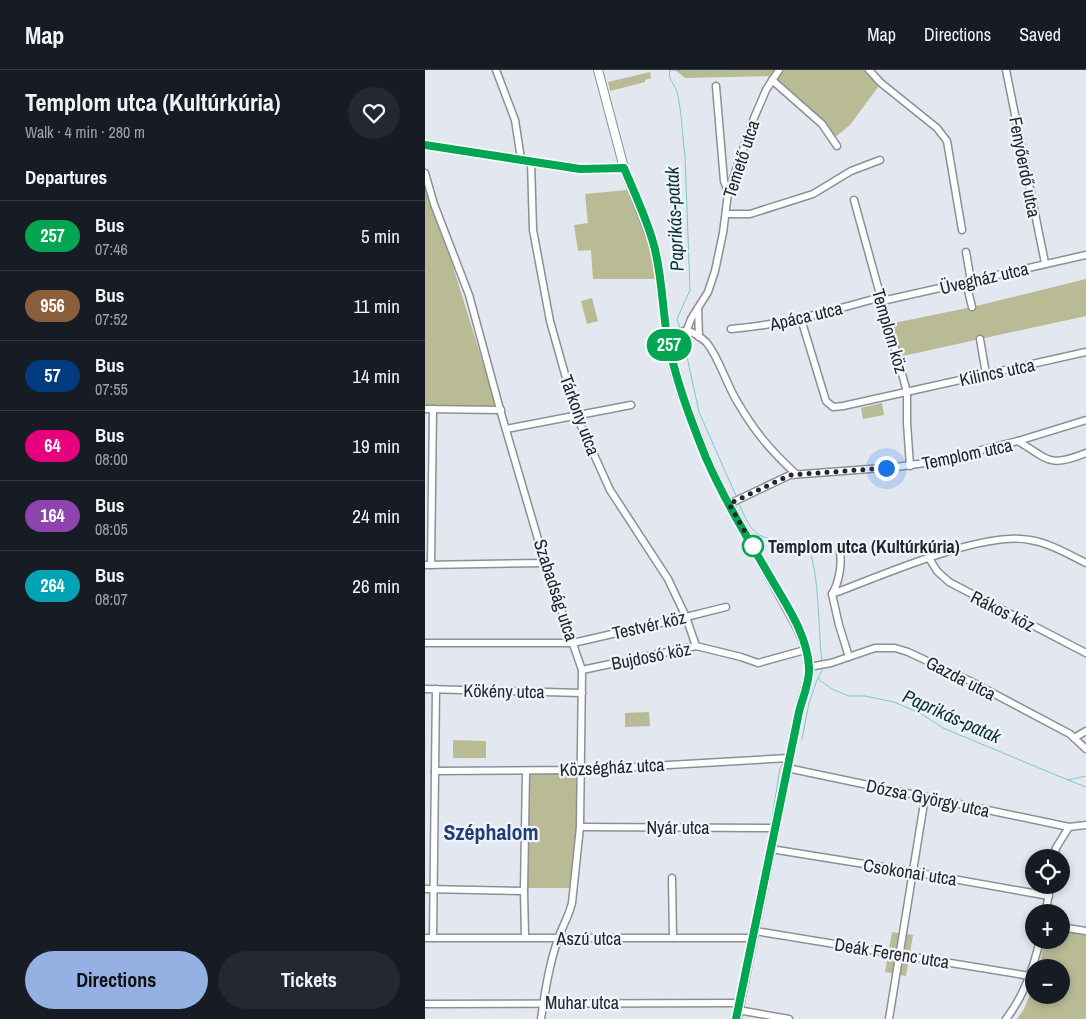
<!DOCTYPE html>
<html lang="en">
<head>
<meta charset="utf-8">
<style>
	:root { --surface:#171b24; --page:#242831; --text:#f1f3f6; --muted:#9ea1a6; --line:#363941; --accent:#95b0e3 }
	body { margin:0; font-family:"Archivo Narrow",sans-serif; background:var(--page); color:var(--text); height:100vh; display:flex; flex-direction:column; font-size:19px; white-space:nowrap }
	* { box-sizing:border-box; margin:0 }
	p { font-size:16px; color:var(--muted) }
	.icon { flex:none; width:28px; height:28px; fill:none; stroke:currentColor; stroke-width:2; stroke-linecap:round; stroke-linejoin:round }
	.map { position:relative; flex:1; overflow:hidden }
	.details { display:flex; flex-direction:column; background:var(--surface); width:425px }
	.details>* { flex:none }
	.badge { padding:0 10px; border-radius:16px; font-size:18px; line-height:32px }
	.fabs { position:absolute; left:600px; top:779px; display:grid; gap:10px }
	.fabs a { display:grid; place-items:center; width:45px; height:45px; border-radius:50%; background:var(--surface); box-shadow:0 2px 8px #0003; font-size:25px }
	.you { position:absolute; width:25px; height:25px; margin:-12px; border:4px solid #fff; border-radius:50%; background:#1a73e8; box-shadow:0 0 0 8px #1a73e833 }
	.map>.badge { position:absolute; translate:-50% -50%; box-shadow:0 0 0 2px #fff }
	h2 { padding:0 25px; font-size:19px; line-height:45px }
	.round { display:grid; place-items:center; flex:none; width:52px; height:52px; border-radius:26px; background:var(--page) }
	.headline { display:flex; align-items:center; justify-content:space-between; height:85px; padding:0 25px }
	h1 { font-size:24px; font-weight:700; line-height:38px }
	.cta { display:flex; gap:10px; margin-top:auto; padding:10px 25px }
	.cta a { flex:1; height:58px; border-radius:30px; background:var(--accent); color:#111; font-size:20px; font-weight:700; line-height:58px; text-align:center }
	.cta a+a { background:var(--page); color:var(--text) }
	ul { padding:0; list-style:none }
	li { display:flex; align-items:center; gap:15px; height:70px; padding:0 25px; border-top:1px solid var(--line) }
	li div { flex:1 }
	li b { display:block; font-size:19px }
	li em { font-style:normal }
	li .badge { min-width:55px; font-weight:700; text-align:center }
	header { display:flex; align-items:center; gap:30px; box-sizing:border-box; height:70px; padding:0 25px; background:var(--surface); border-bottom:1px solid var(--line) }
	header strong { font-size:24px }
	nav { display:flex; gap:28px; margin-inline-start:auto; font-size:18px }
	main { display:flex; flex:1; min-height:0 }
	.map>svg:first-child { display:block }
	.green { fill:#b9bb94 }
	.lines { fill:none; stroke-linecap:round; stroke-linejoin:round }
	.stream { stroke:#7bc8d0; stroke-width:1 }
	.minor-casing { stroke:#8b8f97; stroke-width:9 }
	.major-casing { stroke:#8b8f97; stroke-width:10 }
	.minor { stroke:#fff; stroke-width:6 }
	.major { stroke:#fff; stroke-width:8 }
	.line-casing { stroke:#fff; stroke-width:11 }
	.line { stroke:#00a651; stroke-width:8 }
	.walk { stroke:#242629; stroke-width:5; stroke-dasharray:0 9 }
	.stop-dot { fill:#fff; stroke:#00a651; stroke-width:2.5 }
	.labels { text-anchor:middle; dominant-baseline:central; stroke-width:4.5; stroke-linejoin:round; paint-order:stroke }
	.street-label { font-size:18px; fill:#242629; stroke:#f0f4fd }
	.stop-label { font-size:18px; font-weight:bold; fill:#242629; stroke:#f0f4fd; text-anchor:start }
	.water-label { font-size:19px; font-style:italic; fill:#0c3336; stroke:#f0f4fd }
	.district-label { font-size:22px; font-weight:bold; fill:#213e74; stroke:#f0f4fd }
</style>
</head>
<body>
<header>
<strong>Map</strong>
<nav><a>Map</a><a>Directions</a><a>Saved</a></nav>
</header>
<main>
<section class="details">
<div class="headline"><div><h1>Templom utca (Kultúrkúria)</h1><p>Walk · 4 min · 280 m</p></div><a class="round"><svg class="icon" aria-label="heart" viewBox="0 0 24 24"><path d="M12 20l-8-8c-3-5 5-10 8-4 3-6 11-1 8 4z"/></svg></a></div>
<h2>Departures</h2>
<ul>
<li><span class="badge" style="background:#00a651;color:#fff">257</span><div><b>Bus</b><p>07:46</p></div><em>5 min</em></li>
<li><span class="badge" style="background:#8b5e3c;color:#fff">956</span><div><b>Bus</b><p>07:52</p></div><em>11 min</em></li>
<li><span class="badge" style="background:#003b80;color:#fff">57</span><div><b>Bus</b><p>07:55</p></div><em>14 min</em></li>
<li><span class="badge" style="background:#e6007e;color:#fff">64</span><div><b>Bus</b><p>08:00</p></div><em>19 min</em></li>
<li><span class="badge" style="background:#8e44ad;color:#fff">164</span><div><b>Bus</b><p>08:05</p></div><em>24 min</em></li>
<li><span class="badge" style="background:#00a3b4;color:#fff">264</span><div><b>Bus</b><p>08:07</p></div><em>26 min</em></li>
</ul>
<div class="cta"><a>Directions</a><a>Tickets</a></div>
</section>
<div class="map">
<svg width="661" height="949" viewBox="0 0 661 949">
	<rect width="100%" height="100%" fill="#e3e7f0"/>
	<g class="green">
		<polygon points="250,0 349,0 345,6 260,8"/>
		<polygon points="354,0 444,0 456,13 425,55 408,69 347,10"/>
		<polygon points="225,2 226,8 220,10 220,12 185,21 183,12"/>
		<polygon points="0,116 18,164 65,316 71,330 70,335 68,336 0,337"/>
		<path d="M 202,120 C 214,149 228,176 230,209 L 168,209 L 166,180 L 153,181 L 149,155 L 163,153 L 160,124 Z"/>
		<polygon points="661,209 661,246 473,287 464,254 547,237"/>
		<polygon points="167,228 173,251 162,254 156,231"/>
		<polygon points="457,333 459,345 438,349 436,338"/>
		<polygon points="224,642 225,656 200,657 200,643"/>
		<polygon points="28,670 61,671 61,688 28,688"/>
		<polygon points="153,703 151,757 145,818 102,818 105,704"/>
		<polygon points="636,861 661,865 661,949 592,949 599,939 609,915 609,925 636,925 636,898 614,897 620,870 636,870"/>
		<polygon points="467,862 488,865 481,906 460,902"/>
	</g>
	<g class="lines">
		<g class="stream">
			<path d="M 245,0 C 242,9 250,14 252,22 C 257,43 257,64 260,86 L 265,220 L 252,249 L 255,258"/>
			<polyline points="245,0 301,0"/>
			<polyline points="257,264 274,342 312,428"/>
			<path d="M 313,432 C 329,467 329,467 366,472 C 371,473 377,473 381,476 C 395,492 393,567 397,591"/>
			<polyline points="398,598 393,609 407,619 424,626 440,626 469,632 495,643 518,658 643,710 661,706"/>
			<polyline points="377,669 384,633 392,610"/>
			<polyline points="643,710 661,717"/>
			<polyline points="346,754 355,698 359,692"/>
			<polyline points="324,864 345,761"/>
			<polyline points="311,931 323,871"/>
			<polyline points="307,949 310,935"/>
		</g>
		<g class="minor-casing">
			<g id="minor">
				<polyline points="71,0 90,50 96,89"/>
				<polyline points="444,0 456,13 512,58 522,71 537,160"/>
				<polyline points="581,0 620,193"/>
				<polyline points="347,10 397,54 412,76"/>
				<polyline points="291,16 299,111 303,122"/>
				<polyline points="0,75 155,99 199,98"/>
				<polyline points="106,91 108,160 125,251 152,347 185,420 243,509 261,547 271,576"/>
				<path d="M 0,103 L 9,134 L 44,225 L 76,343 L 120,493 L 157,600 L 155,757 L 147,833 C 144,846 137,857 133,869 C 124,895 120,922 116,949"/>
				<polyline points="429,130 482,322 482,353 485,396"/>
				<polyline points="301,144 325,144 388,124 426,101 455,90"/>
				<polyline points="541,182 546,211"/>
				<polyline points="541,212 547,237"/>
				<polyline points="457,231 661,185"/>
				<polyline points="273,238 274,267"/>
				<polyline points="376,249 401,331 408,337 418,336 661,282"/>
				<path d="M 306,259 C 357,255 406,241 456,227"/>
				<polyline points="262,260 266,249 283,222 290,201 298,163 303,123 329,48 341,20 354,0"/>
				<path d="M 262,260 C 269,263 276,267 281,272 C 293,285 302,316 313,333 C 330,362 346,381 371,404"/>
				<polyline points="242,266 262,260"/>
				<polyline points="555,269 561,304"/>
				<polyline points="0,339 76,340"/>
				<polyline points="81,359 206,335"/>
				<path d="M 593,371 C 624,390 624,398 661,383"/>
				<polyline points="304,434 365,405 471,397 507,392 593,371 661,350"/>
				<path d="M 415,482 C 417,494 414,513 407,524 L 414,555 L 424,587"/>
				<polyline points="504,488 512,501 524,512 661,583"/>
				<polyline points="0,495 120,493"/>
				<polyline points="6,495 8,339"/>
				<path d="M 407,524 C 454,507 558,460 605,470 C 624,473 643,484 661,493"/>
				<polyline points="0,573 148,573 261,547 301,537"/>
				<polyline points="384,597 406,593 450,578 470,578 483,582 545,611 645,664 661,679"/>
				<polyline points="157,600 271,576 316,587 333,593 380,580"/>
				<polyline points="0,619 157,623"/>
				<polyline points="649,668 661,661"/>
				<polyline points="362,698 644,757 661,755"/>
				<polyline points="10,701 157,700 364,688"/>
				<polyline points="155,757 350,758"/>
				<polyline points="346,779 489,802 624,826"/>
				<polyline points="629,788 631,778 644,757"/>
				<polyline points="247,808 248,868"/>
				<polyline points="0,819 99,821"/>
				<polyline points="621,842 625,815"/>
				<polyline points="636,857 661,861"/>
				<polyline points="330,861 605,906"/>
				<polyline points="100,867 99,821 101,701"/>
				<polyline points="0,868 328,868"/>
				<polyline points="8,868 11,619"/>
				<polyline points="0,934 315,933"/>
				<polyline points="313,940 364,949"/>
				<polyline points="464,949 500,727"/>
				<path d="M 581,949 C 599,926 608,899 615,870"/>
			</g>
		</g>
		<g class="major-casing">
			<path id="major" d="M 173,0 L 199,98 L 228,173 L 233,194 L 242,266 L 249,299 L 257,325 L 281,387 L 296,419 L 372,557 C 378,571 386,588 384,603 C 382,616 376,630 374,642 L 312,949"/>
		</g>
		<use href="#minor" class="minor"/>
		<use href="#major" class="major"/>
	</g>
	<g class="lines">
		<g class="line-casing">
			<path id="line" d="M 0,75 L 155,99 L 199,98 C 209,122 221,147 228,172 C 237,202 237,235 242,266 C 250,309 265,348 281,388 C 299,429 322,467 344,505 C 360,533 383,565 384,598 C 385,612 377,629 374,642 L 311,949"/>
		</g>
		<use href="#line" class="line"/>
		<polyline class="walk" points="328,476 304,434 365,405 461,398"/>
	</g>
	<circle class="stop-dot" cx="328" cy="476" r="10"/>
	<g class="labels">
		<g class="street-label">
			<text transform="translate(316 89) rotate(-72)">Temető utca</text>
			<text transform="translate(600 97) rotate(79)">Fenyőerdő utca</text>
			<text transform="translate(559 208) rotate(-13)">Üvegház utca</text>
			<text transform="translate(381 246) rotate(-13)">Apáca utca</text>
			<text transform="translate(465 261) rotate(74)">Templom köz</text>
			<text transform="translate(572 302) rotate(-12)">Kilincs utca</text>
			<text transform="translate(155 345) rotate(70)">Tárkony utca</text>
			<text transform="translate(542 384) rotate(-12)">Templom utca</text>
			<text transform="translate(131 520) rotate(72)">Szabadság utca</text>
			<text transform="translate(578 541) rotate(27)">Rákos köz</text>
			<text transform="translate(224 555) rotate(-13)">Testvér köz</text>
			<text transform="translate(226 586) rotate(-11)">Bujdosó köz</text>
			<text transform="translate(536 608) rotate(27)">Gazda utca</text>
			<text transform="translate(79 621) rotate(1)">Kökény utca</text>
			<text transform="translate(187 697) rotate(-3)">Községház utca</text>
			<text transform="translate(503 728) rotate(12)">Dózsa György utca</text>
			<text x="253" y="757">Nyár utca</text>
			<text transform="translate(485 802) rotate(9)">Csokonai utca</text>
			<text x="164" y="868">Aszú utca</text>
			<text transform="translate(467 883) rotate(9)">Deák Ferenc utca</text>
			<text x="157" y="932">Muhar utca</text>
		</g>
		<g class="stop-label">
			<text x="343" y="476">Templom utca (Kultúrkúria)</text>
		</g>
		<g class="water-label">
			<text transform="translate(249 149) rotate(-93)">Paprikás-patak</text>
			<text transform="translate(527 646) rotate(24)">Paprikás-patak</text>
		</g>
		<g class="district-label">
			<text x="66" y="762">Széphalom</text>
		</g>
	</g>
</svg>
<div class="fabs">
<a><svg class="icon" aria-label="locate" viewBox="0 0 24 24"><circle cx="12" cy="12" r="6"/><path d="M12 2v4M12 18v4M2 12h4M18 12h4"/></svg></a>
<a>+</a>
<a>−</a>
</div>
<div class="you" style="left:461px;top:398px"></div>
<b class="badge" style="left:244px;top:275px;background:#00a651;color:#fff">257</b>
</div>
</main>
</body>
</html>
